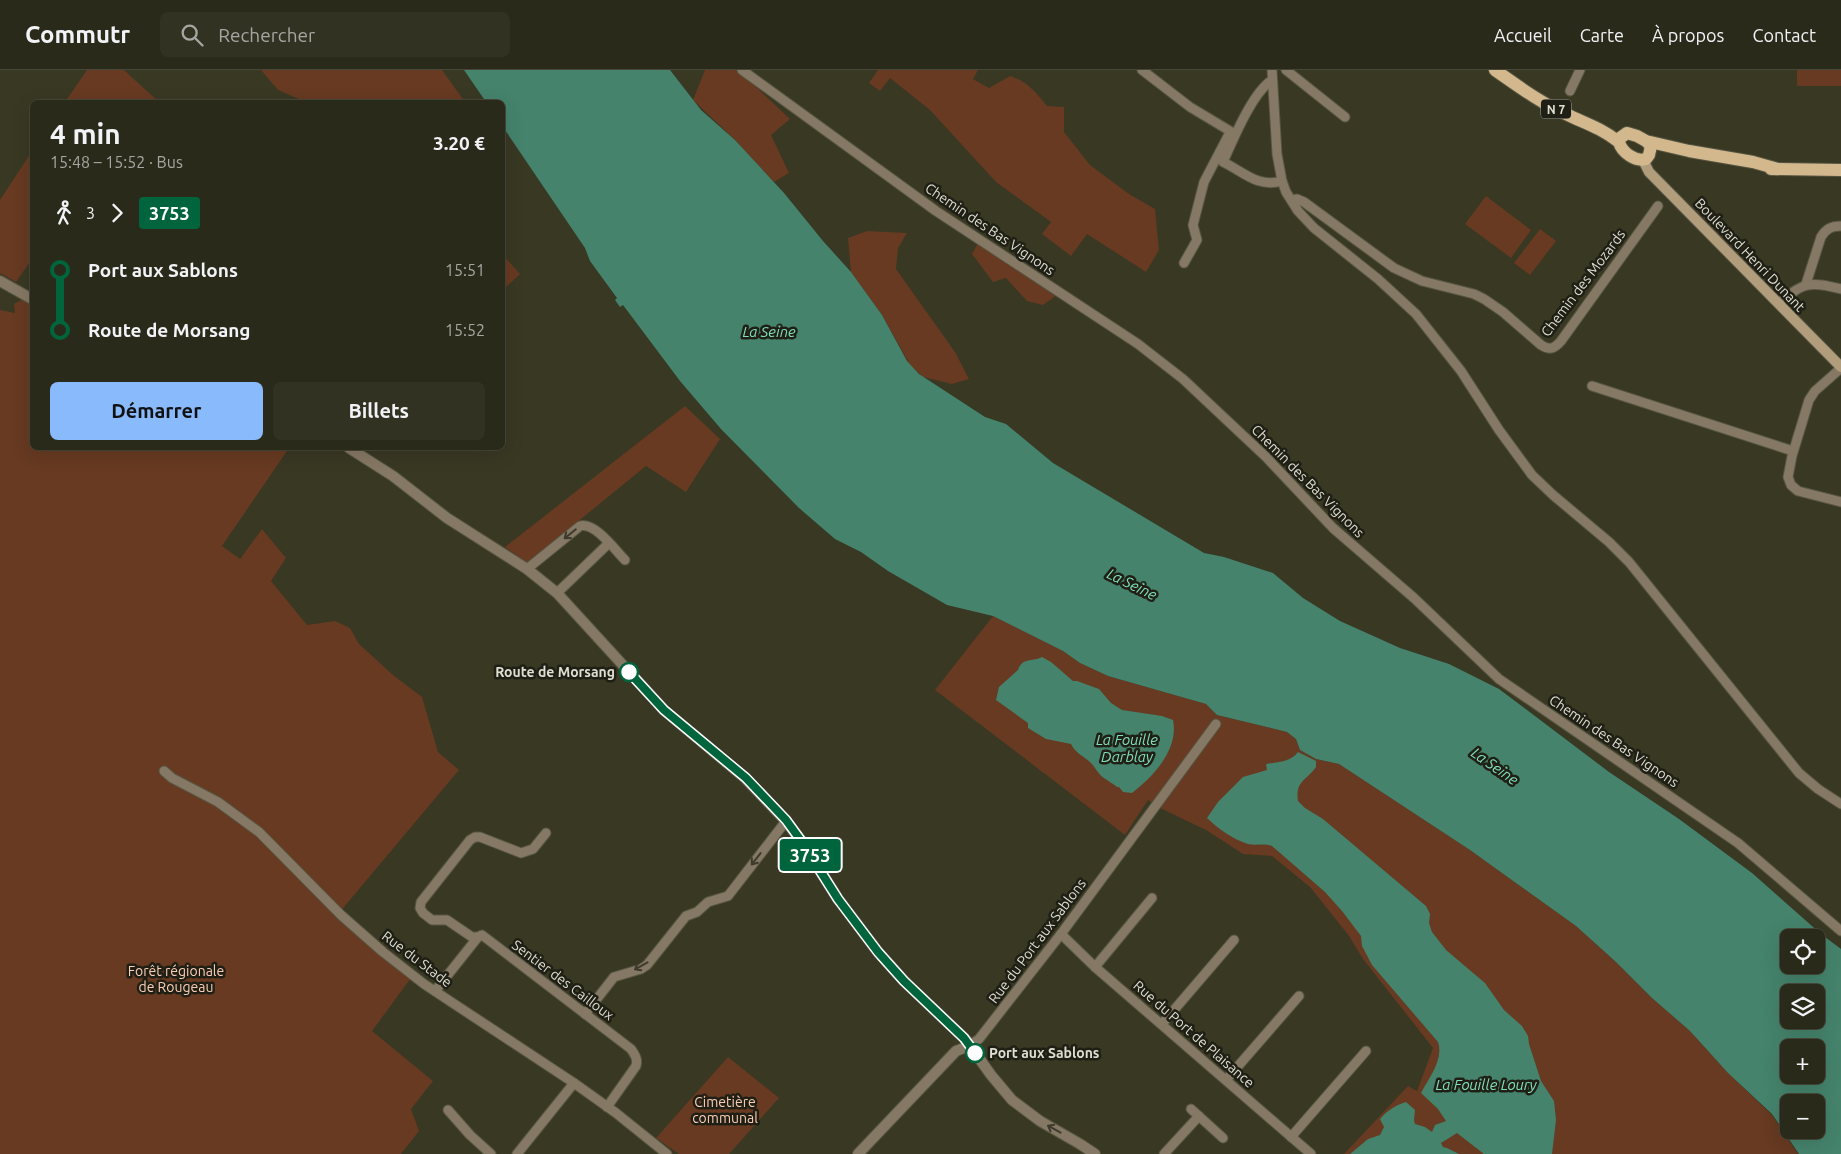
<!DOCTYPE html>
<html lang="fr">
<head>
<meta charset="utf-8">
<style>
	:root { --surface:#2a2a1a; --page:#323223; --text:#f1f3f6; --muted:#a5a7a2; --line:#464639; --accent:#88bafc }
	body { margin:0; font-family:Ubuntu,sans-serif; background:var(--page); color:var(--text); height:100vh; display:flex; flex-direction:column; font-size:19px; white-space:nowrap }
	* { box-sizing:border-box; margin:0 }
	p { font-size:16px; color:var(--muted) }
	.icon { flex:none; width:28px; height:28px; fill:none; stroke:currentColor; stroke-width:2; stroke-linecap:round; stroke-linejoin:round }
	.map { position:relative; flex:1; overflow:hidden }
	.panel { position:absolute; left:30px; top:30px; width:475px; height:350px; display:flex; flex-direction:column; background:var(--surface); border-radius:8px; box-shadow:0 5px 20px #0002,0 0 0 1px var(--line) }
	.panel>* { flex:none }
	.badge { padding:0 10px; border-radius:4px; font-size:18px; line-height:32px }
	.tools { position:absolute; left:1780px; top:859px; display:grid; gap:10px }
	.tools a { display:grid; place-items:center; width:45px; height:45px; border-radius:8px; background:var(--surface); box-shadow:0 5px 20px #0002,0 0 0 1px var(--line); font-size:25px }
	.map>.badge { position:absolute; translate:-50% -50%; box-shadow:0 0 0 2px #fff }
	.legs { display:flex; align-items:center; gap:8px; height:55px; padding:0 20px; font-size:16px }
	.legs p { margin-inline-start:auto }
	.overview { display:flex; align-items:center; justify-content:space-between; height:85px; padding:0 20px }
	h1 { font-size:28px; font-weight:700; line-height:38px }
	.button { display:flex; gap:10px; margin-top:auto; padding:10px 20px }
	.button a { flex:1; height:58px; border-radius:8px; background:var(--accent); color:#111; font-size:20px; font-weight:700; line-height:58px; text-align:center }
	.button a+a { background:var(--page); color:var(--text) }
	ul { padding:0 20px; list-style:none }
	li { display:flex; align-items:center; gap:18px; height:60px; font-size:19px }
	li i { display:grid; place-items:center; width:8px; height:100%; margin:0 6px; background:currentColor }
	li i::after { content:''; width:12px; height:12px; margin:-6px; border:4px solid; border-radius:50%; background:var(--surface) }
	li p { margin-inline-start:auto }
	li:first-child i { background:linear-gradient(#0000 50%,currentColor 0) }
	li:last-child i { background:linear-gradient(currentColor 50%,#0000 0) }
	header { display:flex; align-items:center; gap:30px; box-sizing:border-box; height:70px; padding:0 25px; background:var(--surface); border-bottom:1px solid var(--line) }
	header strong { font-size:24px }
	nav { display:flex; gap:28px; margin-inline-start:auto; font-size:18px }
	.search { width:350px; height:45px; background:var(--page); display:flex; align-items:center; gap:12px; box-sizing:border-box; padding:0 18px; border-radius:8px; color:var(--muted); font-size:19px }
	.map>svg:first-child { display:block }
	.green { fill:#673a21 }
	.water { fill:#45836c; fill-rule:evenodd }
	.lines { fill:none; stroke-linecap:round; stroke-linejoin:round }
	.minor-casing { stroke:#565642; stroke-width:11 }
	.tertiary-casing { stroke:#565642; stroke-width:12 }
	.secondary-casing { stroke:#565642; stroke-width:12 }
	.primary-casing { stroke:#565642; stroke-width:14 }
	.minor { stroke:#857864; stroke-width:9 }
	.tertiary { stroke:#857864; stroke-width:10 }
	.secondary { stroke:#b19c7c; stroke-width:10 }
	.primary { stroke:#d3b88e; stroke-width:12 }
	.oneway { stroke:#3e3a2d }
	.line-1-casing { stroke:#fff; stroke-width:11 }
	.line-1 { stroke:#00643c; stroke-width:8 }
	.stop-1-dot { fill:#fff; stroke:#00643c; stroke-width:2.5 }
	.labels { text-anchor:middle; dominant-baseline:central; stroke-width:5; stroke-linejoin:round; paint-order:stroke }
	.shield { fill:#1f1f15; stroke:#a5a599; stroke-width:1 }
	.shield-label { font-size:12px; font-weight:bold; fill:#dfdfd2 }
	.street-label { font-size:14px; fill:#dfdfd2; stroke:#1f1f15 }
	.stop-label { font-size:14px; font-weight:bold; fill:#dfdfd2; stroke:#1f1f15; text-anchor:end }
	.park-label { font-size:14px; fill:#fdceb5; stroke:#1f1f15 }
	.water-label { font-size:15px; font-style:italic; fill:#80dfbb; stroke:#1f1f15 }
</style>
</head>
<body>
<header>
<strong>Commutr</strong>
<div class="search"><svg class="icon" aria-label="search" viewBox="0 0 24 24"><circle cx="10" cy="10" r="6"/><path d="M15 15l6 6"/></svg>Rechercher</div>
<nav><a>Accueil</a><a>Carte</a><a>À propos</a><a>Contact</a></nav>
</header>
<div class="map">
<svg width="1841" height="1084" viewBox="0 0 1841 1084">
	<rect width="100%" height="100%" fill="#383823"/>
	<g class="green">
		<polygon points="87,0 124,0 159,32 65,32"/>
		<polygon points="261,0 442,0 465,32 306,32 278,20"/>
		<polygon points="705,0 738,0 790,49 771,65 789,103 774,112 735,70 693,30"/>
		<path d="M 878,0 L 978,0 L 973,9 L 989,18 L 1010,6 C 1028,12 1035,21 1047,36 L 1064,37 L 1064,62 L 1090,95 L 1129,124 L 1155,139 L 1159,180 L 1146,202 L 1087,164 L 1071,186 L 1042,164 L 1051,152 L 996,112 L 930,40 L 890,8 L 880,21 L 869,13 Z"/>
		<rect x="1797" y="0" width="44" height="16"/>
		<polygon points="32,81 32,189 16,212 0,203 0,130"/>
		<polygon points="1486,126 1531,160 1511,188 1465,154"/>
		<polygon points="1540,159 1556,171 1530,205 1514,193"/>
		<polygon points="867,161 907,163 898,178 896,199 955,282 969,309 952,314 923,307 910,295 882,245 851,202 848,168"/>
		<polygon points="978,173 1057,225 1043,235 1027,231 1006,208 993,212 972,184"/>
		<polygon points="503,185 520,204 505,218 503,215"/>
		<polygon points="23,229 32,235 32,378 289,378 222,476 240,489 262,459 286,488 271,511 307,555 335,551 350,558 359,574 393,605 422,627 438,682 459,700 339,843 411,908 372,961 433,1011 411,1039 419,1061 401,1084 0,1084 0,240 15,243 14,234"/>
		<polygon points="685,336 720,369 686,422 646,396 527,493 505,477"/>
		<polygon points="993,546 1063,581 1080,593 1108,606 1206,634 1217,645 1287,662 1296,669 1300,680 1316,689 1339,694 1470,780 1576,856 1616,892 1652,928 1690,961 1728,1003 1772,1045 1798,1084 1344,1084 1408,1016 1417,1021 1433,978 1363,889 1349,866 1310,817 1272,786 1243,784 1206,760 1160,738 1148,730 1125,765 935,620"/>
		<polygon points="728,987 779,1028 729,1084 679,1084 656,1068"/>
	</g>
	<g class="water">
		<path d="M 464,0 L 670,0 L 701,40 L 735,70 L 784,123 L 823,171 L 851,202 L 882,245 L 907,291 L 919,304 L 985,347 L 1006,354 L 1053,393 L 1204,483 L 1224,487 L 1273,503 L 1303,528 L 1340,551 L 1400,578 L 1449,594 L 1499,619 L 1609,702 L 1679,749 L 1752,803 L 1821,864 L 1841,879 L 1841,1084 L 1799,1084 L 1772,1044 L 1728,1003 L 1690,961 L 1652,928 L 1616,892 L 1576,856 L 1470,780 L 1339,694 L 1316,689 L 1300,680 L 1296,669 L 1287,662 L 1217,645 L 1206,634 L 1108,606 L 1080,593 L 1063,581 L 993,546 L 947,535 L 888,501 L 861,482 L 835,469 L 799,438 L 721,359 L 680,311 L 623,235 L 620,237 L 615,230 L 617,228 L 590,191 L 585,178 L 503,57 L 502,32 L 486,32 ZM 1789,868 L 1816,868 L 1816,895 L 1789,895 ZM 1789,922 L 1816,922 L 1816,950 L 1789,950 ZM 1789,978 L 1816,978 L 1816,1005 L 1789,1005 ZM 1816,1032 L 1816,1060 L 1789,1060 L 1789,1032 Z"/>
		<path d="M 1042,587 L 1051,592 L 1073,611 L 1077,611 L 1099,619 L 1111,633 L 1122,640 L 1162,646 L 1173,650 C 1179,679 1154,706 1132,723 L 1123,722 L 1119,717 L 1117,717 C 1112,713 1108,711 1104,708 C 1098,704 1096,698 1091,693 C 1084,686 1076,684 1071,674 L 1046,669 L 1028,658 L 1028,653 L 996,630 L 999,617 L 1018,600 C 1022,587 1033,592 1042,587 Z"/>
		<path d="M 1298,682 L 1316,691 L 1316,697 C 1306,711 1295,711 1298,731 L 1305,738 L 1323,749 L 1426,836 L 1430,844 L 1429,853 L 1432,862 L 1446,880 L 1485,913 L 1504,940 L 1522,956 L 1528,966 L 1529,974 L 1541,1011 L 1554,1031 L 1556,1050 L 1552,1084 L 1484,1084 L 1457,1063 L 1441,1073 L 1443,1077 L 1447,1078 L 1459,1084 L 1350,1084 L 1368,1069 L 1380,1065 L 1384,1057 L 1380,1049 C 1388,1040 1394,1036 1406,1032 L 1415,1040 L 1414,1050 L 1415,1054 L 1425,1057 L 1432,1062 L 1435,1055 L 1446,1051 L 1438,1039 L 1421,1023 C 1429,1008 1444,989 1438,972 L 1372,895 L 1362,876 L 1361,866 L 1342,841 L 1325,822 L 1272,776 C 1264,773 1256,776 1248,774 C 1233,769 1218,759 1207,748 L 1218,732 L 1243,707 L 1267,700 L 1266,694 C 1278,692 1291,692 1298,682 Z"/>
	</g>
	<g class="lines">
		<g class="minor-casing">
			<g id="minor">
				<polyline points="742,0 936,141 1138,274 1183,309 1266,387 1333,458 1414,528 1499,609 1738,773 1841,861"/>
				<polyline points="1142,0 1190,37 1235,64"/>
				<polyline points="1272,0 1277,84 1282,111 1286,122 1298,141 1314,158 1378,209 1416,244 1461,301 1499,360 1532,405 1553,425 1609,472 1629,492 1799,703 1818,719 1841,734"/>
				<polyline points="1286,0 1345,47"/>
				<path d="M 1272,10 C 1252,23 1233,70 1223,92 C 1244,102 1257,118 1282,111"/>
				<polyline points="1570,21 1580,0"/>
				<path d="M 1292,130 L 1297,129 L 1304,132 L 1394,198 L 1422,211 L 1474,224 L 1484,229 L 1503,242 L 1541,275 C 1550,281 1555,278 1561,271 L 1658,136"/>
				<polyline points="1184,193 1197,170 1193,155 1204,112 1228,66 1232,65"/>
				<path d="M 1806,214 L 1821,167 C 1826,159 1831,156 1841,156"/>
				<path d="M 1779,233 C 1803,212 1810,211 1841,219"/>
				<polyline points="1841,298 1815,321 1809,330 1792,386 1788,407 1791,415 1798,421 1841,432"/>
				<polyline points="1592,316 1793,381"/>
				<path d="M 527,499 L 580,456 C 595,452 615,480 625,490"/>
				<polyline points="557,523 609,473"/>
				<polyline points="164,701 172,708 218,732 259,762 341,845 383,882 424,914 574,1013 616,1043 667,1084"/>
				<polyline points="1061,864 1095,897 1311,1084"/>
				<polyline points="478,867 472,867 447,850 432,850 423,843 420,838 421,832 470,770 475,767 480,767 521,783 533,779 546,763"/>
				<polyline points="1095,897 1152,828"/>
				<path d="M 435,921 L 478,867 L 482,865 L 631,979 C 635,985 638,989 636,996 L 607,1037"/>
				<polyline points="585,944 614,907 641,899 647,895 686,846 697,842 708,832 728,826 786,751"/>
				<polyline points="1162,954 1234,870"/>
				<polyline points="969,976 979,969 1061,864 1216,654"/>
				<polyline points="1226,1010 1299,926"/>
				<polyline points="1191,1039 1223,1068"/>
				<polyline points="448,1040 470,1065 491,1084"/>
				<polyline points="1291,1067 1366,981"/>
				<polyline points="517,1084 574,1013"/>
				<polyline points="1164,1084 1199,1046"/>
			</g>
		</g>
		<g class="tertiary-casing">
			<g id="tertiary">
				<polyline points="0,211 32,229"/>
				<polyline points="349,378 393,406 447,448 527,499 557,523 664,640 745,708 786,751 802,772 838,829 878,882 904,911 966,970 991,1005 1012,1030 1040,1051 1080,1074 1095,1084"/>
				<polyline points="858,1084 956,981 969,976"/>
			</g>
		</g>
		<g class="secondary-casing">
			<polyline id="secondary" points="1643,90 1649,102 1841,297"/>
		</g>
		<g class="primary-casing">
			<g id="primary">
				<path d="M 1495,0 C 1518,16 1542,34 1568,45 C 1587,54 1601,58 1619,72"/>
				<path d="M 1646,71 L 1651,76 L 1649,85 L 1646,89 C 1636,92 1622,83 1619,72 L 1620,68 L 1627,63 L 1637,66 L 1646,71 L 1689,81 L 1753,92 L 1778,99"/>
				<polyline points="1771,99 1841,100"/>
			</g>
		</g>
		<use href="#minor" class="minor"/>
		<use href="#tertiary" class="tertiary"/>
		<use href="#secondary" class="secondary"/>
		<use href="#primary" class="primary"/>
	</g>
	<defs><path id="oneway-shaft" d="M-6 0H5M1.5-3L5.5 0L1.5 3" fill="none" stroke-width="1.6" stroke-linecap="round" stroke-linejoin="round" transform="scale(1.25)"/></defs>
	<g class="oneway">
		<use href="#oneway-shaft" transform="translate(570 464) rotate(141)"/>
		<use href="#oneway-shaft" transform="translate(756 789) rotate(128)"/>
		<use href="#oneway-shaft" transform="translate(641 896) rotate(151)"/>
		<use href="#oneway-shaft" transform="translate(1054 1059) rotate(-151)"/>
	</g>
	<g class="lines">
		<g class="line-1-casing">
			<polyline id="line-1" points="629,602 664,640 746,708 786,750 802,772 838,829 878,882 904,911 964,968 975,983"/>
		</g>
		<use href="#line-1" class="line-1"/>
	</g>
	<g class="stop-1-dot">
		<circle cx="629" cy="602" r="9"/>
		<circle cx="975" cy="983" r="9"/>
	</g>
	<g class="labels">
		<rect class="shield" x="1541" y="29.5" width="30" height="19" rx="4"/>
		<g class="shield-label">
			<text x="1556" y="39">N 7</text>
		</g>
		<g class="street-label">
			<text transform="translate(990 159) rotate(34)">Chemin des Bas Vignons</text>
			<text transform="translate(1750 185) rotate(46)">Boulevard Henri Dunant</text>
			<text transform="translate(1583 213) rotate(-53)">Chemin des Mozards</text>
			<text transform="translate(1308 411) rotate(45)">Chemin des Bas Vignons</text>
			<text transform="translate(1614 671) rotate(34)">Chemin des Bas Vignons</text>
			<text transform="translate(1037 871) rotate(-53)">Rue du Port aux Sablons</text>
			<text transform="translate(417 889) rotate(37)">Rue du Stade</text>
			<text transform="translate(563 910) rotate(37)">Sentier des Cailloux</text>
			<text transform="translate(1194 964) rotate(41)">Rue du Port de Plaisance</text>
		</g>
		<g class="stop-label">
			<text x="615" y="602">Route de Morsang</text>
			<text x="989" y="983" text-anchor="start">Port aux Sablons</text>
		</g>
		<g class="park-label">
			<text x="176" y="901">Forêt régionale<tspan x="176" dy="16">de Rougeau</tspan></text>
			<text x="725" y="1032">Cimetière<tspan x="725" dy="16">communal</tspan></text>
		</g>
		<g class="water-label">
			<text x="769" y="261">La Seine</text>
			<text transform="translate(1132 514) rotate(26)">La Seine</text>
			<text x="1127" y="669">La Fouille<tspan x="1127" dy="17">Darblay</tspan></text>
			<text transform="translate(1495 696) rotate(35)">La Seine</text>
			<text x="1486" y="1014">La Fouille Loury</text>
		</g>
	</g>
</svg>
<div class="tools">
<a><svg class="icon" aria-label="locate" viewBox="0 0 24 24"><circle cx="12" cy="12" r="6"/><path d="M12 2v4M12 18v4M2 12h4M18 12h4"/></svg></a>
<a><svg class="icon" aria-label="layers" viewBox="0 0 24 24"><path d="M12 4l9 5-9 5-9-5zM3 14l9 5 9-5"/></svg></a>
<a>+</a>
<a>−</a>
</div>
<b class="badge" style="left:810px;top:785px;background:#00643c;color:#fff">3753</b>
<section class="panel">
<div class="overview"><div><h1>4 min</h1><p>15:48 – 15:52 · Bus</p></div><b>3.20 €</b></div>
<div class="legs"><svg class="icon" aria-label="walk" viewBox="0 0 24 24"><circle cx="13" cy="4" r="2"/><path d="M13 8l-2 6 4 7M11 14l-3 7M7 12l3-4h3l4 4"/></svg>3<svg class="icon" aria-label="forward" viewBox="0 0 24 24"><path d="M9 5l7 7-7 7"/></svg><b class="badge" style="background:#00643c;color:#fff">3753</b></div>
<ul>
<li><i style="color:#00643c"></i><b>Port aux Sablons</b><p>15:51</p></li>
<li><i style="color:#00643c"></i><b>Route de Morsang</b><p>15:52</p></li>
</ul>
<div class="button"><a>Démarrer</a><a>Billets</a></div>
</section>
</div>
</body>
</html>
